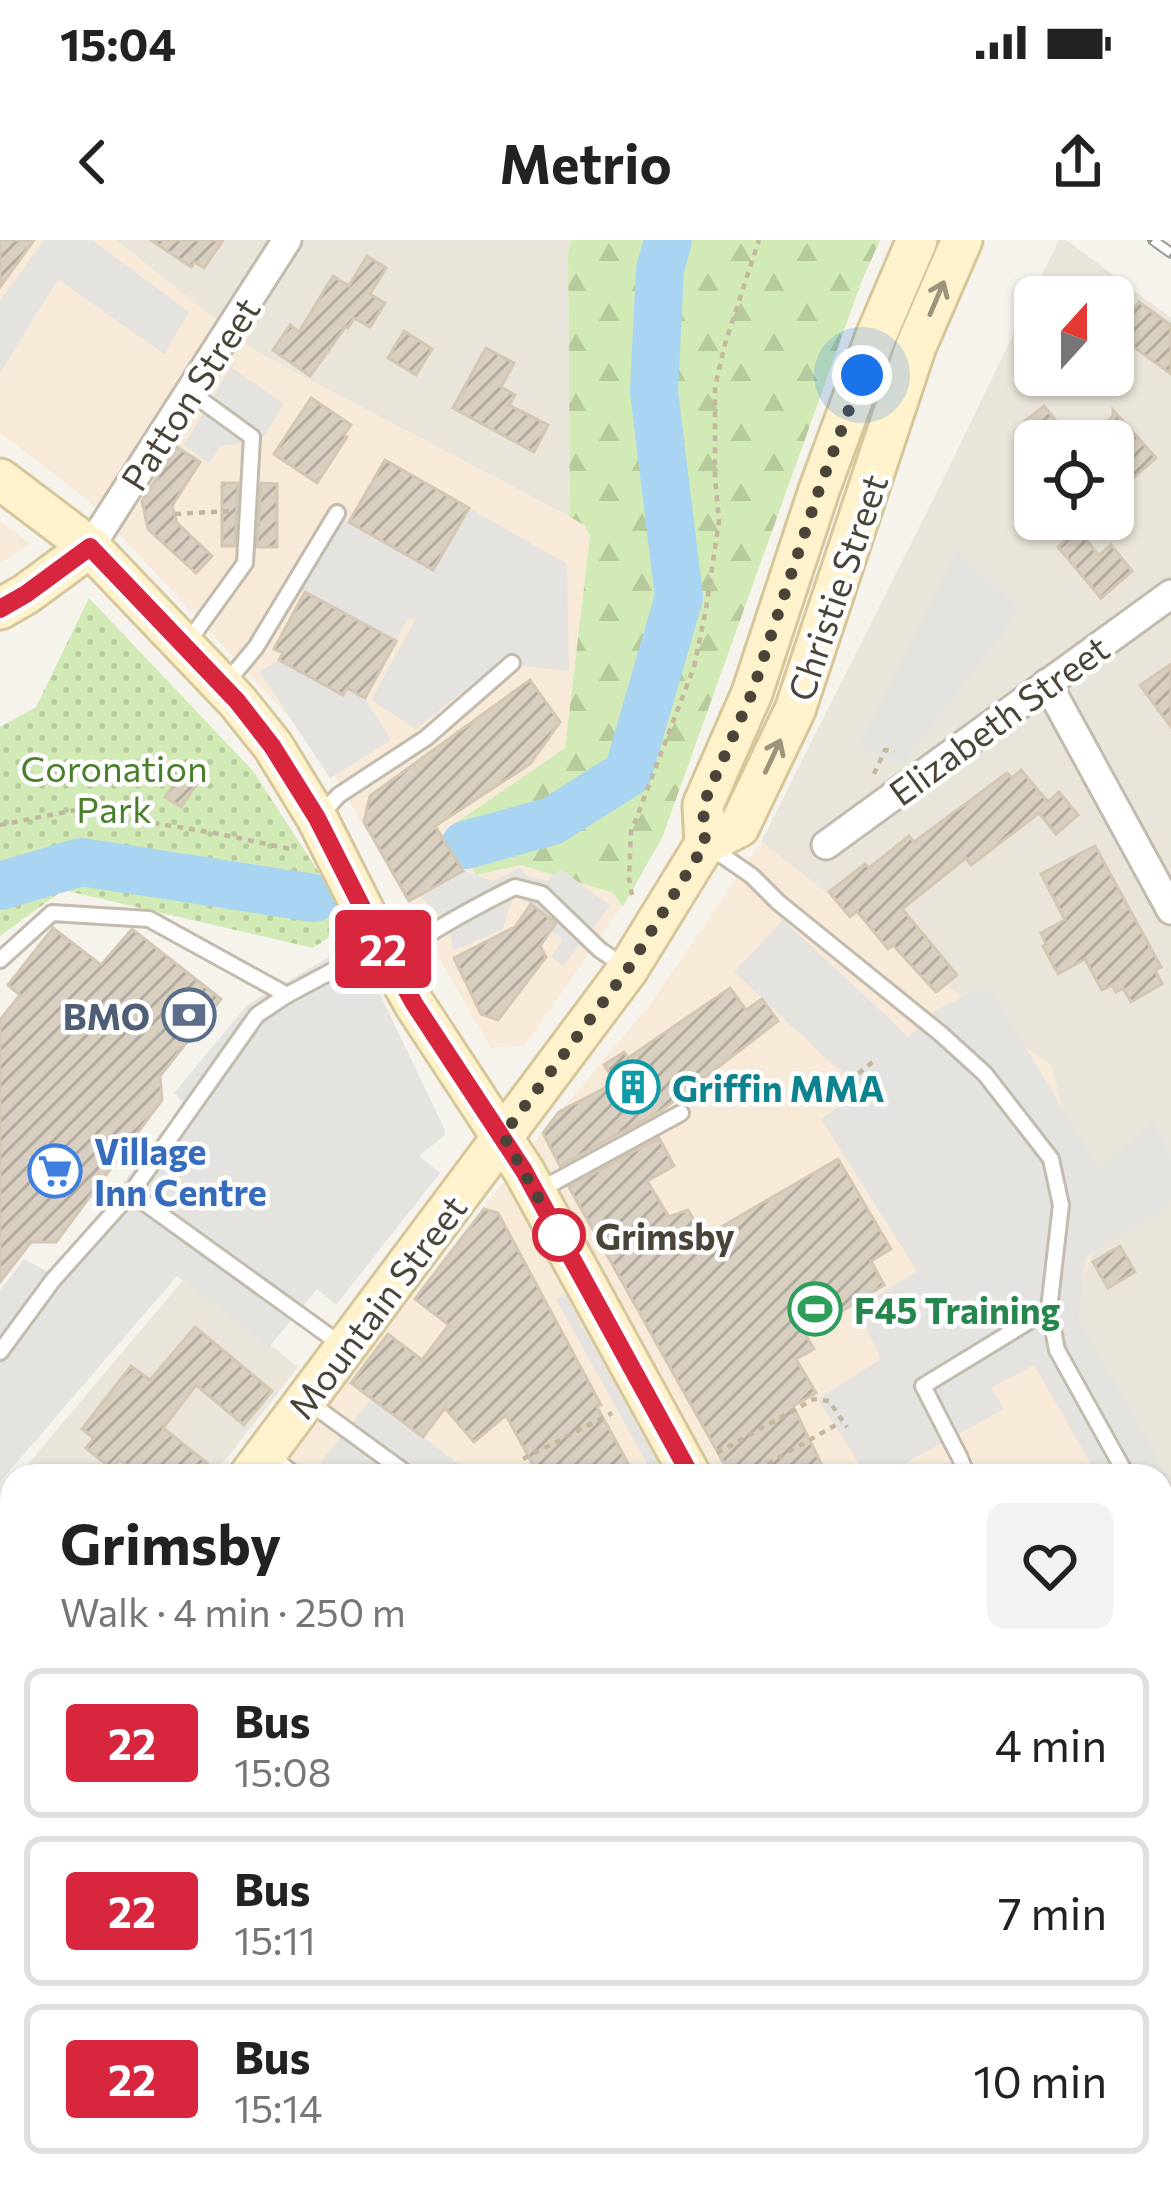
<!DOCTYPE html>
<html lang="en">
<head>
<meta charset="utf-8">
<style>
	:root { --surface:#fff; --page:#f2f2f2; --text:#222; --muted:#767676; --line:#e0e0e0 }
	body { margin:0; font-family:Commissioner,sans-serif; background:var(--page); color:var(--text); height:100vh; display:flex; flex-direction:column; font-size:45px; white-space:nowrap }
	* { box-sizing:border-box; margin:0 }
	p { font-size:39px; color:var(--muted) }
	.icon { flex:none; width:66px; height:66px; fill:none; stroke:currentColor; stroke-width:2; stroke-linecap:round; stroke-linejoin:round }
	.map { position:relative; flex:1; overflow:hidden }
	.side { position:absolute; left:0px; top:1224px; width:1173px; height:735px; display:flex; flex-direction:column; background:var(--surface); border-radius:36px 36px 0 0; box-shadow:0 3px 9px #0004 }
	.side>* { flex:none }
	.badge { padding:0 24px; border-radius:9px; font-size:42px; line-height:78px }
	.needle { width:78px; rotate:21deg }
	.tools { position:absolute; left:1014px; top:36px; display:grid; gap:24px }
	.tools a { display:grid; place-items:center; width:120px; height:120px; border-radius:18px; background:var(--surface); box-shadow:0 3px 9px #0004; font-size:60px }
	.you { position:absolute; width:60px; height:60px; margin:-30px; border:9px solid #fff; border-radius:50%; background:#1a73e8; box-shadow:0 0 0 18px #1a73e833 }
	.map>.badge { position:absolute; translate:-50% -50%; box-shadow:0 0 0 6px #fff }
	.round { display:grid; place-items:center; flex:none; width:126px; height:126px; border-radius:18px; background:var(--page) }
	.overview { display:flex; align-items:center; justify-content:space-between; height:204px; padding:0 60px }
	h1 { font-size:57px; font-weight:700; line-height:90px }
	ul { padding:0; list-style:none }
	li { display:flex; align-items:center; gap:36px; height:150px; margin:0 24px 18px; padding:0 36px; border:6px solid var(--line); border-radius:18px }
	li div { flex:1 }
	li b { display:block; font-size:45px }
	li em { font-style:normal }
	li .badge { min-width:132px; font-weight:700; text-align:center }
	.status { display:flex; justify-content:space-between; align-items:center; height:84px; padding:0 60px; background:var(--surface); direction:ltr }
	.status svg { height:33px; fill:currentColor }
	header { display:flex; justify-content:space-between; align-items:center; height:156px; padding:0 60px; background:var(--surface); font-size:54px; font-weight:700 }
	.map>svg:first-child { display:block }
	.residential { fill:#eae5da; fill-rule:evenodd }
	.commercial { fill:#f7ead8 }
	.green { fill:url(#green-dots) }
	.forest { fill:url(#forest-firs) }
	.parking { fill:#e5e3e0 }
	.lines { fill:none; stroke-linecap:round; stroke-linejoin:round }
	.river { stroke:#a9d4f2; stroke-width:48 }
	.building { fill:url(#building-hatch); stroke:#d3c7b4; stroke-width:3 }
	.service-casing { stroke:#c2bbae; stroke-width:20 }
	.minor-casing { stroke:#c2bbae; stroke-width:33 }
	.tertiary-casing { stroke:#c2bbae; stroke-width:39 }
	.secondary-casing { stroke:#d6c79b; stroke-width:45 }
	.path { stroke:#c4b79f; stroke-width:4.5; stroke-dasharray:6 6; stroke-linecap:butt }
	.service { stroke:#fff; stroke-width:14 }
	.minor { stroke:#fff; stroke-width:27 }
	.tertiary { stroke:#fff; stroke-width:33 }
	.secondary { stroke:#fff3cd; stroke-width:39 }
	.rail-casing { stroke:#9a9a9a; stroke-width:12 }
	.rail { stroke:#fff; stroke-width:8; stroke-dasharray:22; stroke-linecap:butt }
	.oneway { stroke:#9c937c }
	.line-casing { stroke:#fff; stroke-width:27 }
	.line { stroke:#d7263d; stroke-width:18 }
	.walk { stroke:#4b4439; stroke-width:12; stroke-dasharray:0 21.6 }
	.stop-dot { fill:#fff; stroke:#d7263d; stroke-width:6 }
	.labels { text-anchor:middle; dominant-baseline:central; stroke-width:9; stroke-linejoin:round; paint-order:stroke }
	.street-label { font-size:36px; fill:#4b4439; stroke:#fff }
	.park-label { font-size:36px; fill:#4a7f2a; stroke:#fff }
	.service-label { font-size:36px; font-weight:bold; fill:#4e5e75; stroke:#fff; text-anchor:end }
	.culture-label { font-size:36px; font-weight:bold; fill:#0d838f; stroke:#fff; text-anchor:start }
	.shop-label { font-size:36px; font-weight:bold; fill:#366cbe; stroke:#fff; text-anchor:start }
	.stop-label { font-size:36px; font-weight:bold; fill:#4b4439; stroke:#fff; text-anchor:start }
	.leisure-label { font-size:36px; font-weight:bold; fill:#27864d; stroke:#fff; text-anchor:start }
</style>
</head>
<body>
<div class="status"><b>15:04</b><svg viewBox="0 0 49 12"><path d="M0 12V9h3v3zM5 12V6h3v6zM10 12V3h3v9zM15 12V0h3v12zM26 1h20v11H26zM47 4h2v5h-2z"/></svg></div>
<header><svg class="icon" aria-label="back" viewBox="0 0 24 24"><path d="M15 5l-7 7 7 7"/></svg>Metrio<svg class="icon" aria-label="share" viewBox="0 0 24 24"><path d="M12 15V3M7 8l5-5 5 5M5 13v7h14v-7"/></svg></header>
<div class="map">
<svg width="1171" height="1958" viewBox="0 0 1171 1958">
	<defs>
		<pattern id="green-dots" width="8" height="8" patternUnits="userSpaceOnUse" patternTransform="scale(3)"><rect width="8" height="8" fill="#d2eab5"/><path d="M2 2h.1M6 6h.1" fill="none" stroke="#b6ca9c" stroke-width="1.8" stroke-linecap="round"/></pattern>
		<pattern id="forest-firs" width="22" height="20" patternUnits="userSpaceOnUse" patternTransform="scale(3)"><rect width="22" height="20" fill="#d2eab5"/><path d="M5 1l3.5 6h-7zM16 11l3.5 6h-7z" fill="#b6ca9c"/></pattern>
		<pattern id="building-hatch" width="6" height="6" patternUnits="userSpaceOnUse" patternTransform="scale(3)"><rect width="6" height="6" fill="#d8cfc1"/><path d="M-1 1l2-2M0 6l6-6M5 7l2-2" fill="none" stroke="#b1aa9e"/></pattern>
	</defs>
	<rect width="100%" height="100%" fill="#f6f3ec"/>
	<g class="residential">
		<polygon points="116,0 571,0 568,14 570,277 257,112"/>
		<path d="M 1059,0 L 1066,0 L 1171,78 L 1171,1252 L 1072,1066 L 1052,827 L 761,602 L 937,252 ZM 1035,57 L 1113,57 L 1113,135 L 1035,135 ZM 1035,201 L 1113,201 L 1113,279 L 1035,279 Z"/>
		<polygon points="185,1038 298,1127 213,1236 18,1236"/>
		<polygon points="12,1244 12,1459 0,1448 0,1258"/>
		<polygon points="1171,1537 1171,1634 1161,1622 1161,1540"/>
		<polygon points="0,1539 12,1548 12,1947 388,1947 395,1958 0,1958"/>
	</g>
	<g class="commercial">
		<polygon points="0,0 116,0 257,112 584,285 590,296 565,509 450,587 476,635 519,625 611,652 622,666 525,805 491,808 322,513 88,260 0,193"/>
		<polygon points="0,281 31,304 0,323"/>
		<polygon points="761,602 1052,827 1096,1005 1073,1067 1171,1252 1171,1537 1168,1539 1161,1540 1161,1236 275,1236 322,1171 552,881 650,765"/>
		<polygon points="1161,1622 1171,1634 1171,1958 395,1958 388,1947 1161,1947"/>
	</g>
	<polygon class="green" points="89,358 253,531 351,682 313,708 63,650 0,696 0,487 36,467"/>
	<polygon class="forest" points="571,0 880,0 861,43 662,598 623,666 611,652 520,625 476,635 450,587 565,508 590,296 584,285 570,277 568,14"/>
	<g class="parking">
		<polygon points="44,0 92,0 189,72 164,114 58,39 0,133 0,61"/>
		<polygon points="231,127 284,164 261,200 221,206 209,223 184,205"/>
		<polygon points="469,268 567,324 569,431 499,423 416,489 371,460 415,380 409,377 396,401 298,349 339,276 433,330"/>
		<polygon points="957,310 1018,368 1009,385 904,524 889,522 859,505"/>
		<polygon points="279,420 342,454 347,448 365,458 391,500 330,538 260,432"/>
		<polygon points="519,628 529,637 547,640 561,629 610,666 563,726 551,717 563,700 551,691 557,681 515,656 512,659 503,689 453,711 450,693 442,676 420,657 463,631 494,641"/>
		<polygon points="783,680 909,797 935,771 987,744 1098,927 1153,882 1171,917 1171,965 1086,1017 1078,1077 1171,1241 1171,1286 1161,1292 1161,1236 1098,1236 1034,1125 991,1148 1004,1169 882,1236 867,1236 818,1159 881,1119 857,1068 917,1031 821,879 861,851 734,732"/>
		<polygon points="355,702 444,888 445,895 419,916 440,933 336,1065 317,1049 269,1107 177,1036 0,1242 0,1050 24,1019 50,1033 186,865 174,853 247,765"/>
		<polygon points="565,1054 665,1236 654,1236 556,1059"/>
		<polygon points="372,1158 474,1236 337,1236 321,1222"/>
		<polygon points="716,1947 796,1947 801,1957 727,1958 720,1955"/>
		<polygon points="836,1947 953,1947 957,1954 950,1958 820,1958"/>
		<polygon points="994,1947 1032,1947 1038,1958 974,1958"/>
	</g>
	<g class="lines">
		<g class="river">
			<polyline points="465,605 552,581 628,533 679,357 654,151 660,30 668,0"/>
			<polyline points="0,646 81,622 314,658"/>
		</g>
	</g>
	<g class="building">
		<polygon points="0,0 34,0 0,47"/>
		<polygon points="151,0 223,0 204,28 195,22 191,27"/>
		<polygon points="367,16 386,28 370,54 385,63 370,87 354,78 348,88 346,86 310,136 273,110 290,85 299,92 333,36 349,46"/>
		<polygon points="1139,62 1171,85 1171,134 1116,94"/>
		<polygon points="404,91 432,109 416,135 388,118"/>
		<polygon points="486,108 514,123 501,147 515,155 509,165 548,185 534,212 453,168"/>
		<polygon points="311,158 351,185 344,195 347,197 317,243 274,214"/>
		<polygon points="1044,166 1073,201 1042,201 1025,181"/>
		<polygon points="1113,170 1156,218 1113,256 1113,201 1085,201 1113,176"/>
		<polygon points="177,207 200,222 172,266 177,283 212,316 196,333 148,289 142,261"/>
		<polygon points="385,220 469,268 433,330 349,282"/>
		<polygon points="222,243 238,243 235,306 222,306"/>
		<polygon points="261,243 277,244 277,307 257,307"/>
		<polygon points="1078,290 1099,315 1111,305 1132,331 1101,358 1058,307"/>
		<polygon points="305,352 396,401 365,458 347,448 343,455 279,420 283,413 274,409"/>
		<polygon points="1171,424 1171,487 1140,445"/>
		<polygon points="530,440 560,482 530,524 435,586 463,631 409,661 364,582 370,556"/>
		<polygon points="1021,530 1048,562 1059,552 1078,575 1056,594 1039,573 971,625 966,618 902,669 957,735 936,752 893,705 888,709 857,671 850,677 829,652 865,624 869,628 909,596 914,602 1007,533 1012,538"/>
		<polygon points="180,535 196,545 181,567 165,557"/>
		<polygon points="1095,606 1161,727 1155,730 1162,744 1131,762 1123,748 1116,752 1112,745 1102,750 1085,719 1058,734 1043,706 1046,704 1041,693 1065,680 1041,634"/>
		<polygon points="531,664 556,683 540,706 546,717 498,780 481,774 454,718 515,687"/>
		<polygon points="53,688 101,725 132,689 221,759 160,836 162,860 56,1002 31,1002 0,1042 0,780 20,755 8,745"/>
		<polygon points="730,748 746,770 762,759 778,781 662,870 560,926 543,893 559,872 616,842 604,825 624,812 628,818"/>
		<polygon points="659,898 674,926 647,941 669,977 688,970 704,997 838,919 891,1009 871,1021 884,1045 805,1094 814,1109 796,1119 816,1153 793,1166 827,1236 731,1236 569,947"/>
		<polygon points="484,969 498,973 601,1165 597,1167 635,1236 539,1236 506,1175 474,1202 445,1168 423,1197 351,1143 388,1094 422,1120 449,1085 415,1059"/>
		<polygon points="1120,1006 1135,1032 1108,1048 1093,1022"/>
		<polygon points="195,1087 272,1151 244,1185 196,1145 163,1188 207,1223 197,1236 141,1236 119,1220 112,1229 86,1208 94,1198 82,1189 131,1126 150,1140"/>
	</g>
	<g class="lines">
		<g class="service-casing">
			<g id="service">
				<polyline points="188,402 245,323 252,197 190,152"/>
				<polyline points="227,442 256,407 337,273"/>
				<polyline points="320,575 339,555 426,498 512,423"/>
				<polyline points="713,609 752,636 778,662 941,794 985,834 1051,919 1061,965 1049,1069 1057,1110 1127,1236"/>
				<path d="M 394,718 C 432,690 472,668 515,647 L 542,654 L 600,710 L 624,726"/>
				<polyline points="0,720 52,673 149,679 287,755"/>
				<polyline points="540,950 681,873"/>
				<polyline points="131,953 343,1106"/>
				<polyline points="0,1112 53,1040 131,953 257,775 287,755 379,706"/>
				<polyline points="310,1163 410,1236"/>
				<polyline points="271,1216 296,1236"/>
				<polyline points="967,1236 960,1218 923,1146 1049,1069"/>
				<polyline points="1161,1297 1171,1312"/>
				<polyline points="1161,1884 1171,1878"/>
				<polyline points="428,1947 433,1958"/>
				<polyline points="744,1947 749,1958"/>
				<polyline points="884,1958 905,1947"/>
			</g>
		</g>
		<g class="minor-casing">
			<g id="minor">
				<polyline points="90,307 287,0"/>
				<polyline points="1047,443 1171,670"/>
				<polyline points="826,605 1171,354"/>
				<polyline points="334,1958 356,1947"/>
			</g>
		</g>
		<g class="tertiary-casing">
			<polyline id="tertiary" points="1161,1343 1171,1337"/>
		</g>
		<g class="secondary-casing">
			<g id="secondary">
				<polyline points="0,239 90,307 237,461 273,506 317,578 381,705 415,765 524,931 691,1236"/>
				<polyline points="0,369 26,354 90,307"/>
				<polyline points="705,604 703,565 752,453 819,250 876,96 917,0"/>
				<polyline points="249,1236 628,729 705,604 739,587 795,470 916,106 962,0"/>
				<polyline points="0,1488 12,1497"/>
				<polyline points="0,1562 12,1547"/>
				<polyline points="1068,1947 1074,1958"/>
			</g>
		</g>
		<g class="path">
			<polyline points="175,274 229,271"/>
			<polyline points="874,534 885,510 895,511"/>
			<polyline points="0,585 76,570 220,594 295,610"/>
			<polyline points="632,655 629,639 631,592 694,427 706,369 719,281 715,238 715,147 725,104 759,0"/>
			<polyline points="803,850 843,846 874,821"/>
			<polyline points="717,1213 814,1159 829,1161 847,1187"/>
			<polyline points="523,1219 612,1173"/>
			<polyline points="747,1236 841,1182"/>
		</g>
		<use href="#service" class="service"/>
		<use href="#minor" class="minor"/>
		<use href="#tertiary" class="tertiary"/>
		<use href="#secondary" class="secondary"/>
		<g class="rail-casing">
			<polyline id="rail" points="1153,0 1171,13"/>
		</g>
		<use href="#rail" class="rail"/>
	</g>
	<defs><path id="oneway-shaft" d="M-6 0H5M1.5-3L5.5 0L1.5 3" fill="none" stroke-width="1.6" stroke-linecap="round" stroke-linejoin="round" transform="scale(3)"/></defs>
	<g class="oneway">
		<use href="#oneway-shaft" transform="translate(937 58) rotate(-67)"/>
		<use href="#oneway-shaft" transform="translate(773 516) rotate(-65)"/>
	</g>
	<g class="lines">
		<g class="line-casing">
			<polyline id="line" points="0,369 26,354 90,307 237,461 272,506 317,578 381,705 415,765 524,931 691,1236"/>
		</g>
		<use href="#line" class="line"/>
		<polyline class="walk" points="559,995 503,895 628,729 705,604 703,565 752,453 819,250 862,135"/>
	</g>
	<defs>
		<g id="bank-ring" transform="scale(2.7)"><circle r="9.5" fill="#fff" stroke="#5c6f8a" stroke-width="1.5"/><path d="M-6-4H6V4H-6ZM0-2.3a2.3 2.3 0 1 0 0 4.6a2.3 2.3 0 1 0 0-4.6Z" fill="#5c6f8a"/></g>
		<g id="building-ring" transform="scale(2.7)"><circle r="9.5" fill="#fff" stroke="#0f9aa8" stroke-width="1.5"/><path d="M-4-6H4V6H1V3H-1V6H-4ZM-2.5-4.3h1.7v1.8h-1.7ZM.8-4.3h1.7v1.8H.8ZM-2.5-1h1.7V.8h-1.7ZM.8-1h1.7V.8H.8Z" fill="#0f9aa8"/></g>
		<g id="supermarket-ring" transform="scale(2.7)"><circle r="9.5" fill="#fff" stroke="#3f7fe0" stroke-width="1.5"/><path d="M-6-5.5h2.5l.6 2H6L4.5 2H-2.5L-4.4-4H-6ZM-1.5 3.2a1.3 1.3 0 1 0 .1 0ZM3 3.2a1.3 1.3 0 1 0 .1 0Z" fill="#3f7fe0"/></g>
		<g id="stadium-ring" transform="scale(2.7)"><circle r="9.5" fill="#fff" stroke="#2e9e5b" stroke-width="1.5"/><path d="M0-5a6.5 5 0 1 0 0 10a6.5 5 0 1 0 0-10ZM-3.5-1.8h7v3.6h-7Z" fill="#2e9e5b"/></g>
	</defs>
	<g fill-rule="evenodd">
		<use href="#bank-ring" x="189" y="775"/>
		<use href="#building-ring" x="633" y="847"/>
		<use href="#supermarket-ring" x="55" y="931"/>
		<use href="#stadium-ring" x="815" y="1069"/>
	</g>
	<circle class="stop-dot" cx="559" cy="995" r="24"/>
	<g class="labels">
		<g class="street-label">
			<text transform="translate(189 153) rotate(-57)">Patton Street</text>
			<text transform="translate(836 347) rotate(-71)">Christie Street</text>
			<text transform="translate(998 479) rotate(-36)">Elizabeth Street</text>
			<text transform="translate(376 1066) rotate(-53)">Mountain Street</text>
		</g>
		<g class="park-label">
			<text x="114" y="527">Coronation<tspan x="114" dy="41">Park</tspan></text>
		</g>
		<g class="service-label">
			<text x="150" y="775">BMO</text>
		</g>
		<g class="culture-label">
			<text x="672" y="847">Griffin MMA</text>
		</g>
		<g class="shop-label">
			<text x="94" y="910">Village<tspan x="94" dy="41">Inn Centre</tspan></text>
		</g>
		<g class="stop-label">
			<text x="595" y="995">Grimsby</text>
		</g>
		<g class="leisure-label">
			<text x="854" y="1069">F45 Training</text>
		</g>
	</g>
</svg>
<div class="tools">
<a><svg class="needle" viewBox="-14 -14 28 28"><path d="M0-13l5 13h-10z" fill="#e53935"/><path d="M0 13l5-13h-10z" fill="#767676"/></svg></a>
<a><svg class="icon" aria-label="locate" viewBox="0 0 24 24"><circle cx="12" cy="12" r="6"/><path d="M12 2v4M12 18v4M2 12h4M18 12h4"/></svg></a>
</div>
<div class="you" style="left:862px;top:135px"></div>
<b class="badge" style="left:383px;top:709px;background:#d7263d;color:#fff">22</b>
<section class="side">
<div class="overview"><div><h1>Grimsby</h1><p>Walk · 4 min · 250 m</p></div><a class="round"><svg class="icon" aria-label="heart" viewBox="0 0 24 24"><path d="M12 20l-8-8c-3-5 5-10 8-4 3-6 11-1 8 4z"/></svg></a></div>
<ul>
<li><span class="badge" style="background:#d7263d;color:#fff">22</span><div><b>Bus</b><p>15:08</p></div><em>4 min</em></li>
<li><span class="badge" style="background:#d7263d;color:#fff">22</span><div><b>Bus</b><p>15:11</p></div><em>7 min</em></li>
<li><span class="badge" style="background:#d7263d;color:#fff">22</span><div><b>Bus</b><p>15:14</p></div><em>10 min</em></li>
</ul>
</section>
</div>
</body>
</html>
